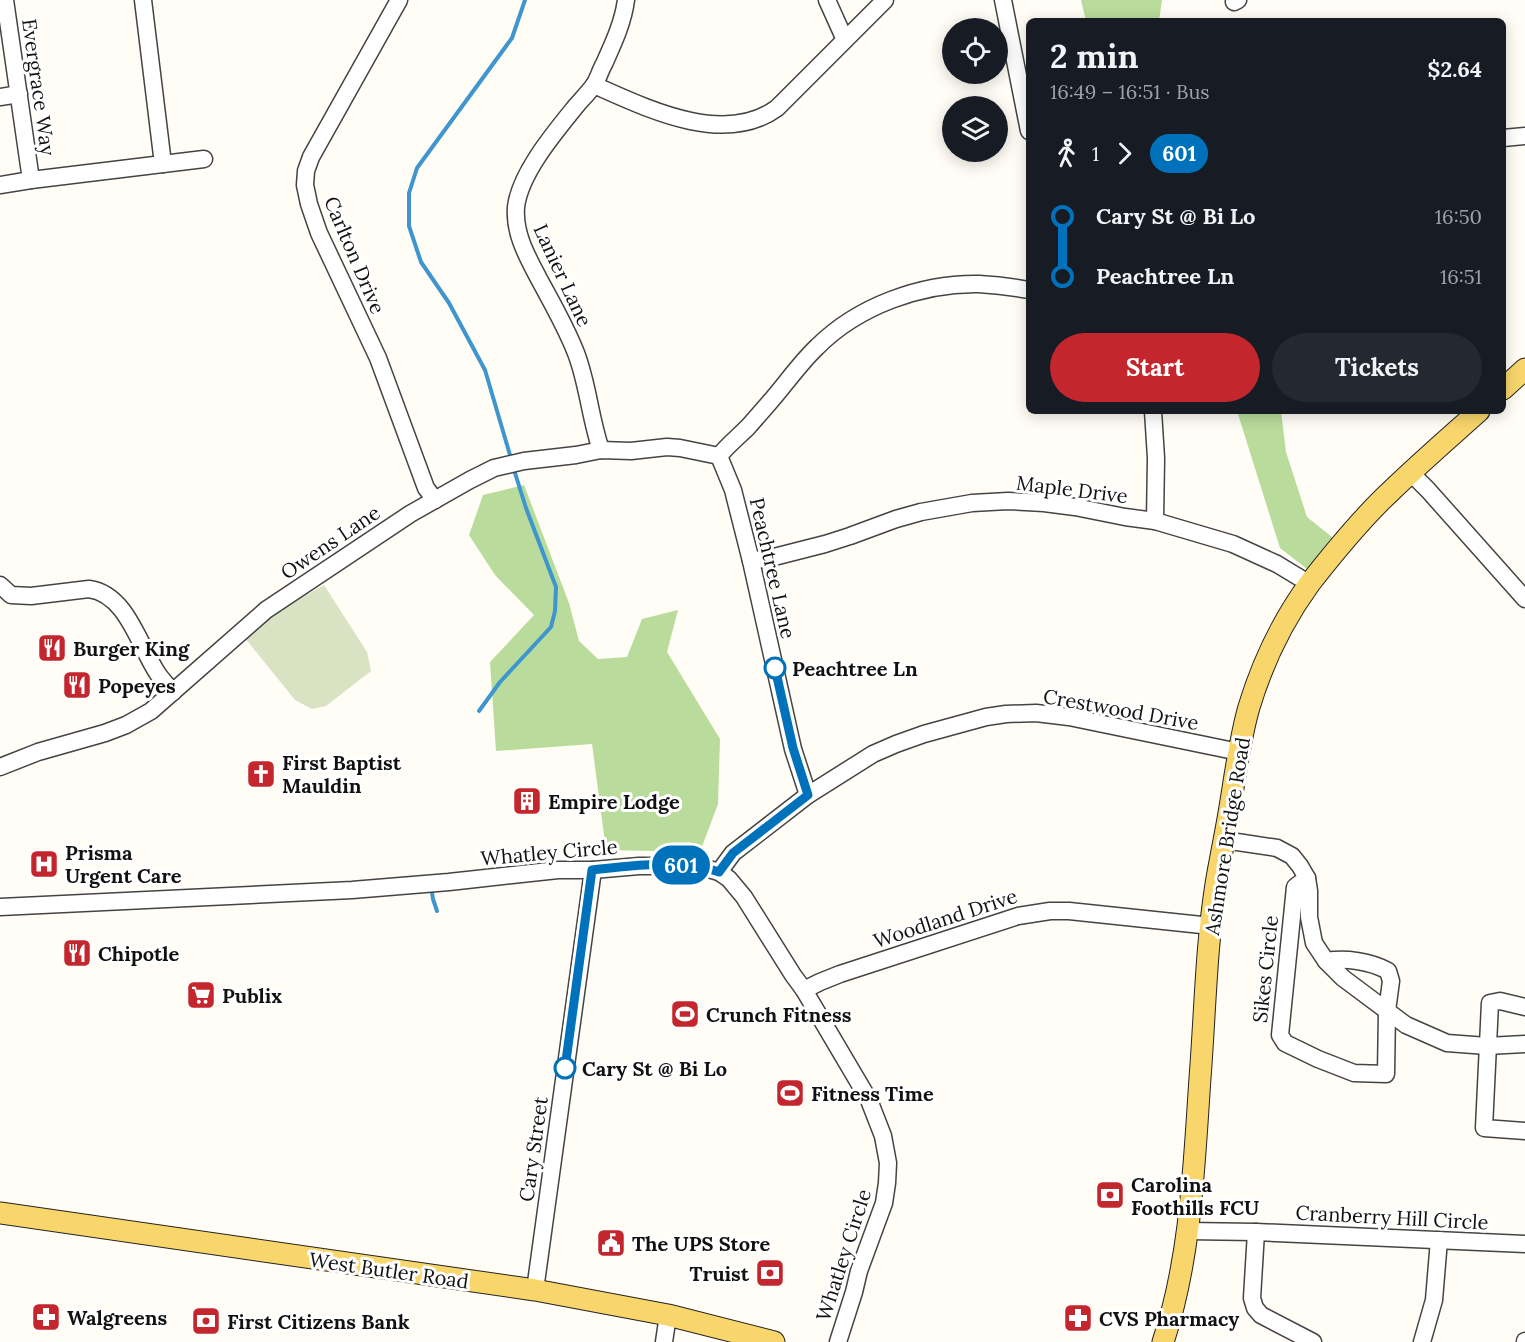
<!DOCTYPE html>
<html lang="en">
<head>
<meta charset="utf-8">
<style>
	:root { --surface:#171b24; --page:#242831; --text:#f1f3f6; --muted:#9ea1a6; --accent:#c4262e }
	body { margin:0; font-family:Lora,serif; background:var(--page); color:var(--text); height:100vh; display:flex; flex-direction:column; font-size:22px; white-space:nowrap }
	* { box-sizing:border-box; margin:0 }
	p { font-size:20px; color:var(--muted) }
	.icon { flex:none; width:33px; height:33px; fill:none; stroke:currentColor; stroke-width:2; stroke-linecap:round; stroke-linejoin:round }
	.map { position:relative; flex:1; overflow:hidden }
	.sheet { position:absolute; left:1026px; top:18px; width:480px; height:396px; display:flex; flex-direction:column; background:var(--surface); border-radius:9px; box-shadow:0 3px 15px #0003 }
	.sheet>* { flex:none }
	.badge { padding:0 12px; border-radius:20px; font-size:21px; line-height:39px }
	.tools { position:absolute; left:942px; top:18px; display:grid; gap:12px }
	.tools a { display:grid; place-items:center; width:66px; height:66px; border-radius:50%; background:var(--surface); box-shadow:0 3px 15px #0003; font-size:30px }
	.map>.badge { position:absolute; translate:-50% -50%; box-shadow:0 0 0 3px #fff }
	.legs { display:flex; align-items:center; gap:9px; height:66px; padding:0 24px; font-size:20px }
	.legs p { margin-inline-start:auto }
	.summary { display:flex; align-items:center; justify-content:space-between; height:102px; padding:0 24px }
	h1 { font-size:33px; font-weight:700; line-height:45px }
	.action { display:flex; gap:12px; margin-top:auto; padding:12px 24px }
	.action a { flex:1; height:69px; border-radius:36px; background:var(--accent); color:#fff; font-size:24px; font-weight:700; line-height:69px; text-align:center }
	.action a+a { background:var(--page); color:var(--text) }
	ul { padding:0 24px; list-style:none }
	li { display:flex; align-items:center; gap:21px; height:60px; font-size:22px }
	li i { display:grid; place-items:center; width:9px; height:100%; margin:0 8px; background:currentColor }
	li i::after { content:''; width:15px; height:15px; margin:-8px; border:4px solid; border-radius:50%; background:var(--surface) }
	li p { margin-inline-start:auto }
	li:first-child i { background:linear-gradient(#0000 50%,currentColor 0) }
	li:last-child i { background:linear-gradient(currentColor 50%,#0000 0) }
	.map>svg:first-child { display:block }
	.forest { fill:#b9dc9c }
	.cemetery { fill:#d9e3c4 }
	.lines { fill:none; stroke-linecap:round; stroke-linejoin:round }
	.stream { stroke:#3f96cf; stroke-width:4 }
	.minor-casing { stroke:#444; stroke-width:19 }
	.major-casing { stroke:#222; stroke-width:23 }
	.minor { stroke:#fff; stroke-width:16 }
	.major { stroke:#f9d66b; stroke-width:21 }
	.line-1-casing { stroke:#fff; stroke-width:14 }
	.line-1 { stroke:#0072bc; stroke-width:9 }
	.stop-1-dot { fill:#fff; stroke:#0072bc; stroke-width:3 }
	.labels { text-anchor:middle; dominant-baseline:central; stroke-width:6; stroke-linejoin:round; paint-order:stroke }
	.street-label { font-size:20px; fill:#111; stroke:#fff }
	.poi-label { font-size:20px; font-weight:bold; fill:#111; stroke:#fff; text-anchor:start }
	.stop-label { font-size:20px; font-weight:bold; fill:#111; stroke:#fff; text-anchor:start }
</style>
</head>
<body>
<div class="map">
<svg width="1525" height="1342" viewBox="0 0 1525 1342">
	<rect width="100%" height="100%" fill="#fffdf5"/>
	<g class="forest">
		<polygon points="1081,0 1162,0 1159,21 1086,21"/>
		<polygon points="1237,411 1281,411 1286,452 1307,517 1332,537 1307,569 1280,548"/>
		<polygon points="524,485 569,603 579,641 598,659 627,657 642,619 678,610 667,652 720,739 718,804 700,852 606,850 592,744 496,751 490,662 534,615 495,575 469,535 483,495"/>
	</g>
	<polygon class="cemetery" points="324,585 367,652 371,671 326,706 312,709 295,700 245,638 274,613"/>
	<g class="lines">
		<g class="stream">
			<polyline points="510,455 485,370 449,303 421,262 409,226 409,193 417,168 512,38 525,0"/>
			<polyline points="479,711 500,682 551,627 555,611 556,587 526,508 515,473"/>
			<polyline points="432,893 433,899 437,911"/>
		</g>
		<g class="minor-casing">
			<g id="minor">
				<polyline points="5,0 31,180"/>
				<polyline points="143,0 163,164"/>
				<polyline points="399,0 311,157 306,171 305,185 309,204 319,233 378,358 426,488 435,500"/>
				<polyline points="827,0 845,40"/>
				<polyline points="1003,0 1029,131"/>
				<polyline points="1234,2 1238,0"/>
				<path d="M 594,85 C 646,108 724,147 777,108 L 885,0"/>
				<polyline points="0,97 19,94"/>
				<polyline points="1503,138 1525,136"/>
				<polyline points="0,185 31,180 204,159"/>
				<polyline points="1153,411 1156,458 1155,521"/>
				<path d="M 601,450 C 590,418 588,384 576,353 C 566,327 552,303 539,279 C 527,256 514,234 516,207 C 520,173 555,132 576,106 C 582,99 589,92 594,85 C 598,79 600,71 604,64 C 613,44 623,23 626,0"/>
				<path d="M 719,456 C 728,445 738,437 748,427 C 755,419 762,411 769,403 C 785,385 799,364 817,347 C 858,306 921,283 979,284 C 996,285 1013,287 1029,290"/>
				<polyline points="719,456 733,490 751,561 793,749 808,795"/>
				<polyline points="1411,473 1428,490 1525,599"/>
				<polyline points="751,561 774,557 825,544 850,536 896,519 921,512 972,503 1008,501 1044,503 1075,507 1125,517 1155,521 1233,544 1277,564 1310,584"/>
				<path d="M 0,585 L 11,595 L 31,596 L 89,589 C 127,594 139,646 158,674 C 162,680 168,686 173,692"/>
				<polyline points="0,767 38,752 105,733 126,725 151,711 266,610 410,514 470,480 494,468 524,461 576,455 601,450 631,451 667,447 680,448 719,456"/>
				<polyline points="1224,840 1277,848 1292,856 1300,866 1307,878 1309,891 1309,917 1314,943 1326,961 1343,978 1406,1025 1447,1043 1487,1046 1525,1044"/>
				<polyline points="719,872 733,853 808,795 873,754 896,744 924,734 986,717 1006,714 1036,713 1069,717 1239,752"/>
				<path d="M 1307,878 L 1295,887 L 1280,1035 L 1285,1043 L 1318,1059 L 1354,1073 L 1386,1074 L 1387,1011 L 1391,981 L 1388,971 C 1370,961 1346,958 1326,961"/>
				<polyline points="0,907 352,890 449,882 558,870 593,870 639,866 698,866 719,872 729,879 744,897 793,975 804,990 869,1100 883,1136 888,1163 887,1183 884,1203 859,1271 854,1292 838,1342"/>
				<polyline points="804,990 820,982 840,974 1018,916 1050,911 1069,911 1211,926"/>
				<polyline points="1525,1007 1500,1001 1490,1003 1484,1128 1525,1131"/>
				<polyline points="1187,1231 1256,1232 1525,1244"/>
				<polyline points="1256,1232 1252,1298 1255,1308 1261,1315 1313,1342"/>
				<polyline points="535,1290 593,870"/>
				<polyline points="664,1342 668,1315"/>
				<polyline points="1422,1342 1434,1300 1439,1240"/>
				<polyline points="1525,1342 1525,1341"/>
			</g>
		</g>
		<g class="major-casing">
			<g id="major">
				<polyline points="1503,389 1525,369"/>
				<polyline points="0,1213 535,1290 668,1315 774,1342"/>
				<path d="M 1163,1342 C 1191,1258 1194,1165 1200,1078 C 1205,1014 1206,948 1216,884 C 1220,860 1225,837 1229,813 C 1235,778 1239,742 1249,707 C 1262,664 1283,620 1310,583 C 1335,551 1362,518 1391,491 C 1420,463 1450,437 1479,411"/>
			</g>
		</g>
		<use href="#minor" class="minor"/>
		<use href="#major" class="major"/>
	</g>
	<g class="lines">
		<g class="line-1-casing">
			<path id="line-1" d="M 565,1068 L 592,870 C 626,866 662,862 696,866 C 704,867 712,870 719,872 L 733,853 L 808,795 L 793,748 L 775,668"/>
		</g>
		<use href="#line-1" class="line-1"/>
	</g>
	<defs>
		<g id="restaurant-square" transform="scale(1.5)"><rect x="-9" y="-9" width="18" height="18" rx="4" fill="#c4262e" stroke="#fff"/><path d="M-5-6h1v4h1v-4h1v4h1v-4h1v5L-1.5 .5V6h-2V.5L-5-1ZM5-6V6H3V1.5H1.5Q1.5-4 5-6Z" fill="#fff"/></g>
		<g id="church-square" transform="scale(1.5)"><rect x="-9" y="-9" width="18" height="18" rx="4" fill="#c4262e" stroke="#fff"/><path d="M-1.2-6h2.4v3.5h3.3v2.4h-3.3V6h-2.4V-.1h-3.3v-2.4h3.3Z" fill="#fff"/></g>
		<g id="building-square" transform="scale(1.5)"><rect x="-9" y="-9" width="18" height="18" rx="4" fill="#c4262e" stroke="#fff"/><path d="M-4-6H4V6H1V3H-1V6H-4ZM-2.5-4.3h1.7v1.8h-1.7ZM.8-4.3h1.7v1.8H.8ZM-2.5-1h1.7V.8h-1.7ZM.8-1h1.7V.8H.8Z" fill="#fff"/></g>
		<g id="hospital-square" transform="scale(1.5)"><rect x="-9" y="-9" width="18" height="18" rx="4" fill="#c4262e" stroke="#fff"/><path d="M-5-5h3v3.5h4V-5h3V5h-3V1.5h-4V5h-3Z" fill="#fff"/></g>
		<g id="supermarket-square" transform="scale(1.5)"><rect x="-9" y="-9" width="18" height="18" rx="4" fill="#c4262e" stroke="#fff"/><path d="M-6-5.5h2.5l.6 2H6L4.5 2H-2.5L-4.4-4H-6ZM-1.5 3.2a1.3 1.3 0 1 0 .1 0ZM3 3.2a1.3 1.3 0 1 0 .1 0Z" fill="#fff"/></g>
		<g id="stadium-square" transform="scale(1.5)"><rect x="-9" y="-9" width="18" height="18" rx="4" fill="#c4262e" stroke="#fff"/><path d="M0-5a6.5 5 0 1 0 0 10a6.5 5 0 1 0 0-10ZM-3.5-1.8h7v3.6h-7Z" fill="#fff"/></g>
		<g id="bank-square" transform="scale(1.5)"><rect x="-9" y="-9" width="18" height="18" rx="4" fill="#c4262e" stroke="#fff"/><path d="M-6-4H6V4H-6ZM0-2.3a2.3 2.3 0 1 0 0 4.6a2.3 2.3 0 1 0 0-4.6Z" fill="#fff"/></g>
		<g id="civic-square" transform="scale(1.5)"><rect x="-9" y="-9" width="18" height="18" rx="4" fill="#c4262e" stroke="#fff"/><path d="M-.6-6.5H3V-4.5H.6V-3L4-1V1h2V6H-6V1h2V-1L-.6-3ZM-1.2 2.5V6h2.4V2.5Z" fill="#fff"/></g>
		<g id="pharmacy-square" transform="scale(1.5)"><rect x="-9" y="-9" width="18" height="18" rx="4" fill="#c4262e" stroke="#fff"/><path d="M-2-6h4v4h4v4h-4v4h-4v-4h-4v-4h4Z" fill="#fff"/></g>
	</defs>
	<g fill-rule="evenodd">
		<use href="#restaurant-square" x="52" y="648"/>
		<use href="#restaurant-square" x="77" y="685"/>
		<use href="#church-square" x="261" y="774"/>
		<use href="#building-square" x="527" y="801"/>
		<use href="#hospital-square" x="44" y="864"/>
		<use href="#restaurant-square" x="77" y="953"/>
		<use href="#supermarket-square" x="201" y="995"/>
		<use href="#stadium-square" x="685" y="1014"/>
		<use href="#stadium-square" x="790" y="1093"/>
		<use href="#bank-square" x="1110" y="1195"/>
		<use href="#civic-square" x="611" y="1243"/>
		<use href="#bank-square" x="770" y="1273"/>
		<use href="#pharmacy-square" x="46" y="1317"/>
		<use href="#pharmacy-square" x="1078" y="1318"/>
		<use href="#bank-square" x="206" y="1321"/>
	</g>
	<g class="stop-1-dot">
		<circle cx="775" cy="668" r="10"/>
		<circle cx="565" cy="1068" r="10"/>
	</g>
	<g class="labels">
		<g class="street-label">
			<text transform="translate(39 87) rotate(82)">Evergrace Way</text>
			<text transform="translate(355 255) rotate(67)">Carlton Drive</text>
			<text transform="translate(563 275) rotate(65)">Lanier Lane</text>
			<text transform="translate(1072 489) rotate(7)">Maple Drive</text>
			<text transform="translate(330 542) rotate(-34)">Owens Lane</text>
			<text transform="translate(773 568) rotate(77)">Peachtree Lane</text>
			<text transform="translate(1121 709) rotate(10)">Crestwood Drive</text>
			<text transform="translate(1227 836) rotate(-81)">Ashmore Bridge Road</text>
			<text transform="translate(549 852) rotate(-5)">Whatley Circle</text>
			<text transform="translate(945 918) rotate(-18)">Woodland Drive</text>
			<text transform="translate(1265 969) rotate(-84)">Sikes Circle</text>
			<text transform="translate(533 1149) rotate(-82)">Cary Street</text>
			<text transform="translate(1392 1217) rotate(3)">Cranberry Hill Circle</text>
			<text transform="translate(843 1255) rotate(-72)">Whatley Circle</text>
			<text transform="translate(389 1270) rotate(8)">West Butler Road</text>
		</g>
		<g class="poi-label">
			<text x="73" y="648">Burger King</text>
			<text x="98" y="685">Popeyes</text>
			<text x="282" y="762">First Baptist<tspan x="282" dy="23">Mauldin</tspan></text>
			<text x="548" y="801">Empire Lodge</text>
			<text x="65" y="852">Prisma<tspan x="65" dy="23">Urgent Care</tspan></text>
			<text x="98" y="953">Chipotle</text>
			<text x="222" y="995">Publix</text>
			<text x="706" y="1014">Crunch Fitness</text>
			<text x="811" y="1093">Fitness Time</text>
			<text x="1131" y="1184">Carolina<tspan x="1131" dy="23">Foothills FCU</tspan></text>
			<text x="632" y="1243">The UPS Store</text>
			<text x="749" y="1273" text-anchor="end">Truist</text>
			<text x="67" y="1317">Walgreens</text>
			<text x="1099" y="1318">CVS Pharmacy</text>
			<text x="227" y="1321">First Citizens Bank</text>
		</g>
		<g class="stop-label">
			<text x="792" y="668">Peachtree Ln</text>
			<text x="582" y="1068">Cary St @ Bi Lo</text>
		</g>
	</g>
</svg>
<div class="tools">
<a><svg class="icon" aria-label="locate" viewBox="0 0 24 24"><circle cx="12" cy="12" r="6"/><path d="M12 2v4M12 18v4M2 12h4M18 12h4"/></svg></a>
<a><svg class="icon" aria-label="layers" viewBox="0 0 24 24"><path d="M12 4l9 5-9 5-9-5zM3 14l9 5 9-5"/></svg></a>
</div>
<b class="badge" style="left:681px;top:865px;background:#0072bc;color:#fff">601</b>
<section class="sheet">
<div class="summary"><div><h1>2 min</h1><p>16:49 – 16:51 · Bus</p></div><b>$2.64</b></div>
<div class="legs"><svg class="icon" aria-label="walk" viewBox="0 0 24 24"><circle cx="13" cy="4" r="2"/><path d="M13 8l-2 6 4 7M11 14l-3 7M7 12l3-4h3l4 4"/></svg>1<svg class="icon" aria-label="forward" viewBox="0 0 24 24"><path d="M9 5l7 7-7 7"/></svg><b class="badge" style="background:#0072bc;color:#fff">601</b></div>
<ul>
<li><i style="color:#0072bc"></i><b>Cary St @ Bi Lo</b><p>16:50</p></li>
<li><i style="color:#0072bc"></i><b>Peachtree Ln</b><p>16:51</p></li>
</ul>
<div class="action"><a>Start</a><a>Tickets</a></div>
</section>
</div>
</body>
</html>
